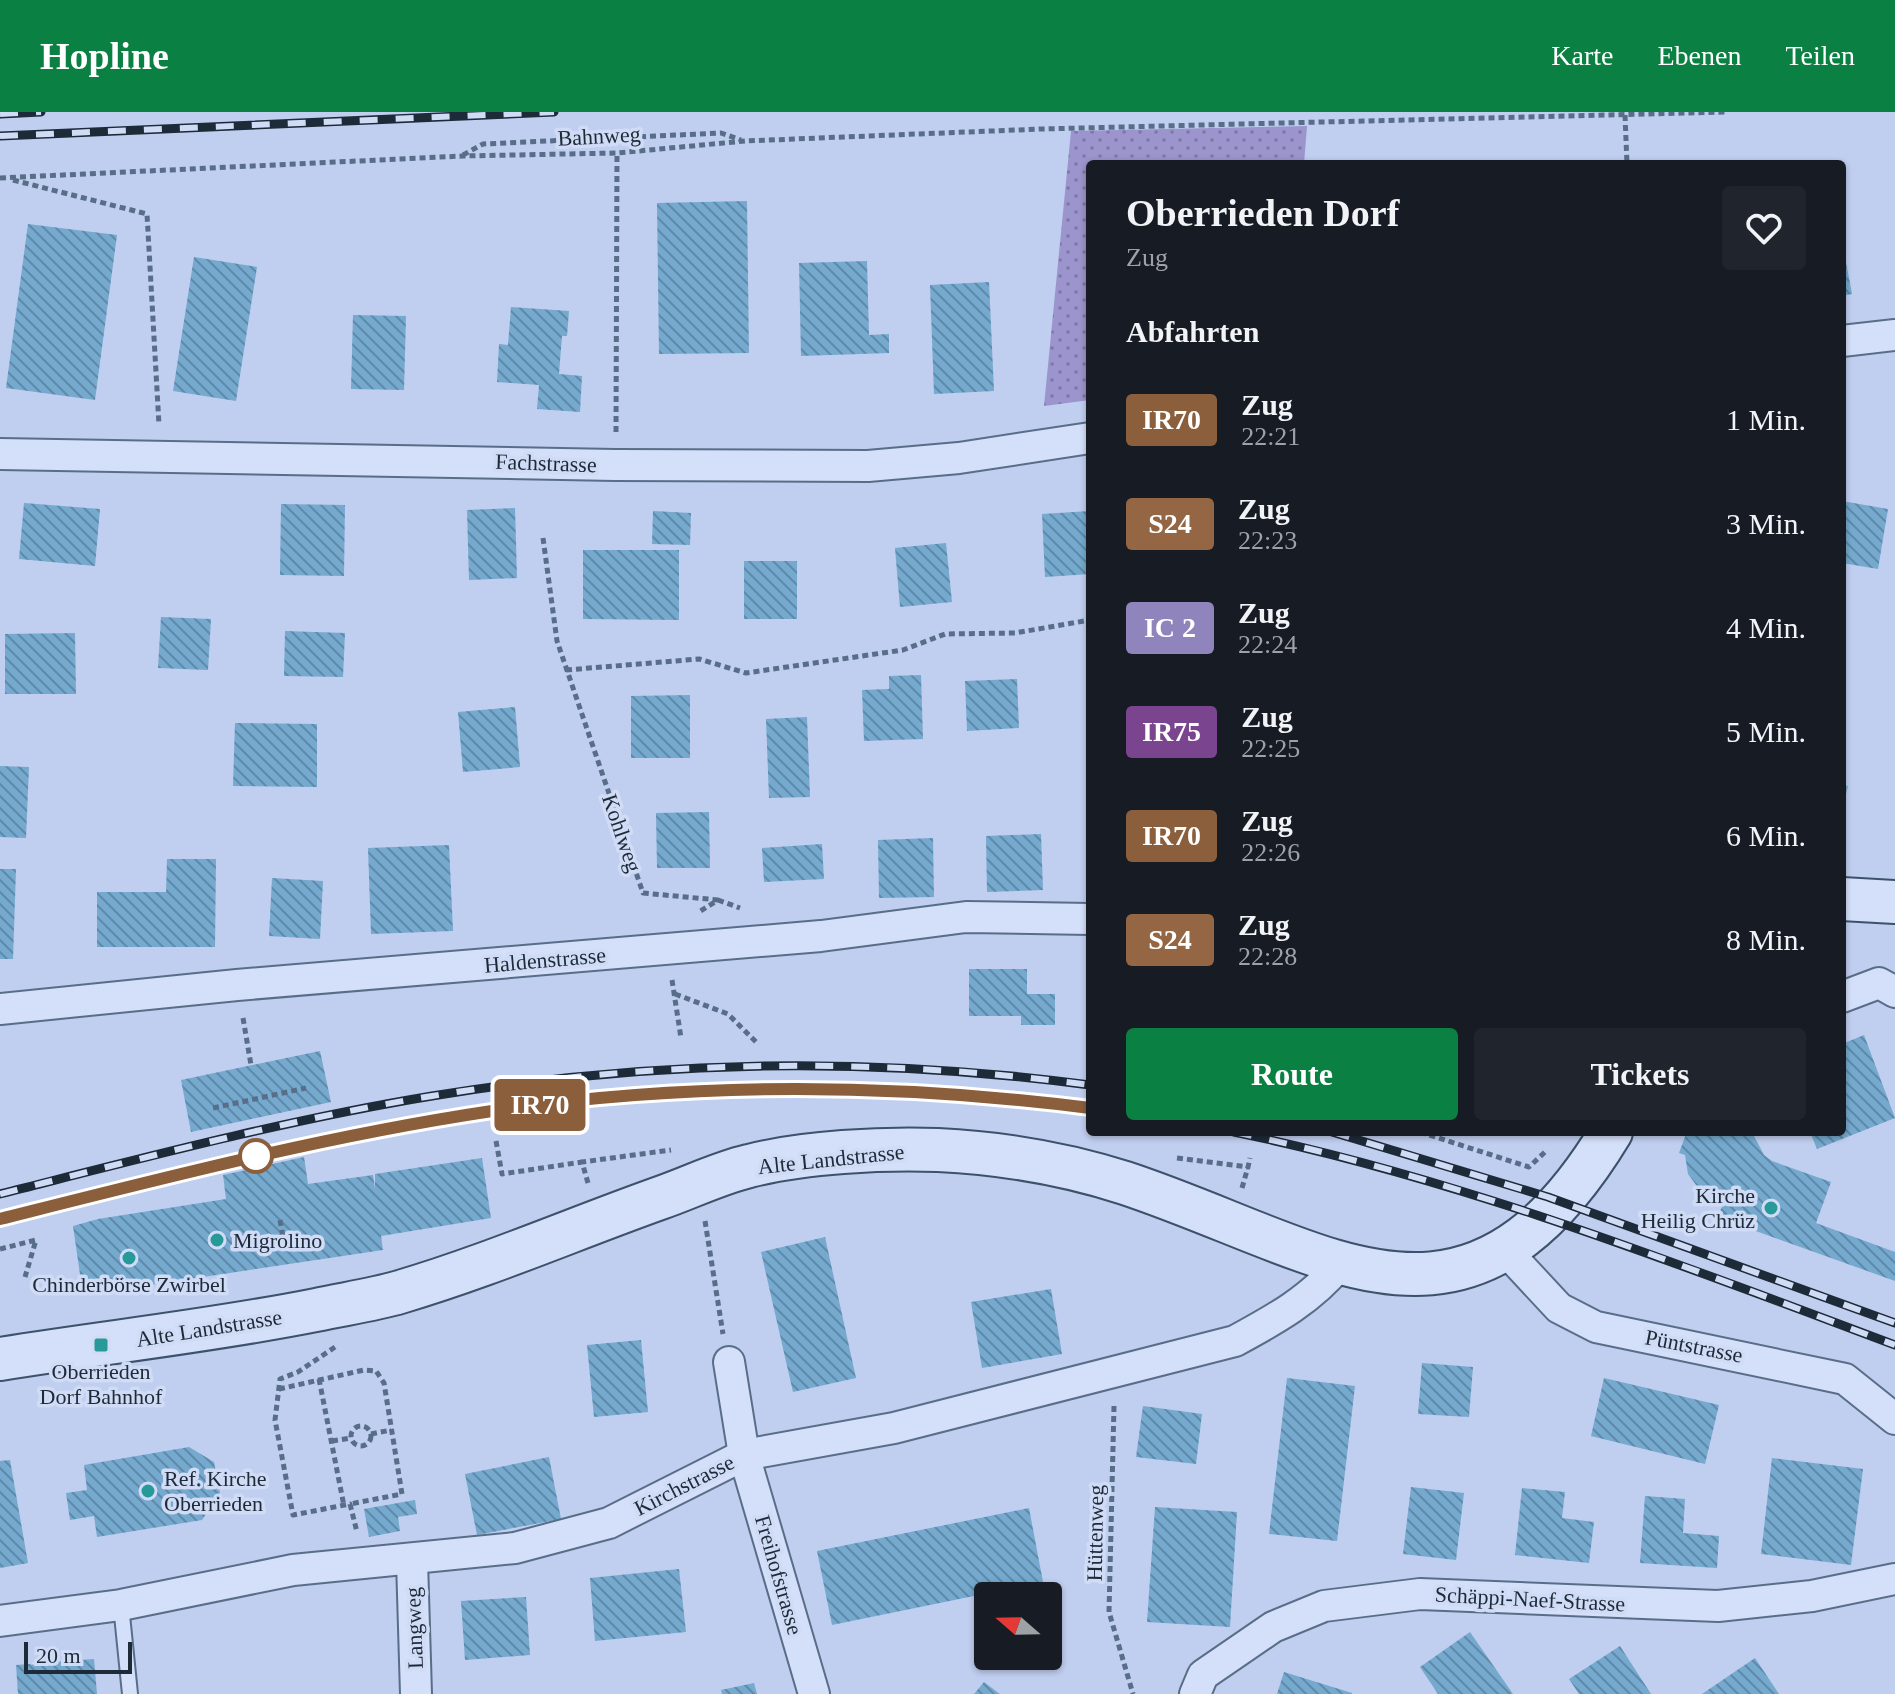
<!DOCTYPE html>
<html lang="de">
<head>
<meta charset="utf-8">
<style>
	:root { --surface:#171b24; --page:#20242c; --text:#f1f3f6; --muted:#9ea1a6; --accent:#0b8043 }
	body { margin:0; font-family:"Times New Roman",serif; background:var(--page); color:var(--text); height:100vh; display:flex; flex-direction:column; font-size:30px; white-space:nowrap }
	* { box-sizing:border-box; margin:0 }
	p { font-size:26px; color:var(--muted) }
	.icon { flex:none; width:44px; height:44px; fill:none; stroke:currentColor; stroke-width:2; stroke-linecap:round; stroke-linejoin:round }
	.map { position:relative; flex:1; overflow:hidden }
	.sheet { position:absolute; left:1086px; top:48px; width:760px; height:976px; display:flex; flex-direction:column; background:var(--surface); border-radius:8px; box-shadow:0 2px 6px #0004 }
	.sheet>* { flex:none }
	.badge { padding:0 16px; border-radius:6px; font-size:28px; line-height:52px }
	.needle { width:52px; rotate:290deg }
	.tools { position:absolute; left:974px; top:1470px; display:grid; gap:16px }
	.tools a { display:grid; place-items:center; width:88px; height:88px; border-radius:8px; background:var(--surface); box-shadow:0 2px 6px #0004; font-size:40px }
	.scale { position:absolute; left:24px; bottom:20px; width:108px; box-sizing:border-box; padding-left:8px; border:4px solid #1d2a38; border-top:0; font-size:22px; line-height:28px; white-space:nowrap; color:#1d2a38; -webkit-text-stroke:6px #d0dbf6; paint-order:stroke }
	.map>.badge { position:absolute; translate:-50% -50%; box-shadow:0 0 0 4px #fff }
	h2 { padding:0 40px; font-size:30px; line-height:72px }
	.round { display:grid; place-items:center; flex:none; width:84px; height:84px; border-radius:8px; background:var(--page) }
	.overview { display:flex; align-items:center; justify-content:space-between; height:136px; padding:0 40px }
	h1 { font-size:38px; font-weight:700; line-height:60px }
	.primary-button { display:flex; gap:16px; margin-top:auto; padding:16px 40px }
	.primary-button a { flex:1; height:92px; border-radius:8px; background:var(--accent); color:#fff; font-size:32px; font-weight:700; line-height:92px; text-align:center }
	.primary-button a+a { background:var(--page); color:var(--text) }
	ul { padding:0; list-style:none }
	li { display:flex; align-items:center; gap:24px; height:104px; padding:0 40px }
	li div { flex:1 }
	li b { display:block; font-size:30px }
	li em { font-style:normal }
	li .badge { min-width:88px; font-weight:700; text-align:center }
	header { display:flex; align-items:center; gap:48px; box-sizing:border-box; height:112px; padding:0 40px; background:var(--accent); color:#fff }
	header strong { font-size:38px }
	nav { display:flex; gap:44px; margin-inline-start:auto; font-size:28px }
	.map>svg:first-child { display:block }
	.grass { fill:url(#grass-dots) }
	.building { fill:url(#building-back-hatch) }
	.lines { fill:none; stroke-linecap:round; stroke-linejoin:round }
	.service-casing { stroke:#586e88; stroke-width:18 }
	.minor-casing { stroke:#586e88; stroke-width:34 }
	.secondary-casing { stroke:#3b526a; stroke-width:46 }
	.path { stroke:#586e88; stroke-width:5; stroke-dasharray:6 4; stroke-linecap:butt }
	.service { stroke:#d4dff9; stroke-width:14 }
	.minor { stroke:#d4dff9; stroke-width:30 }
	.secondary { stroke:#d4dff9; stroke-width:42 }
	.rail-casing { stroke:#1d2a38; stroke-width:9 }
	.rail { stroke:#d0dbf6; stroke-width:6; stroke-dasharray:18; stroke-linecap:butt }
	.line-casing { stroke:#fff; stroke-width:18 }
	.line { stroke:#8b5e3c; stroke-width:12 }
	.stop-dot { fill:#fff; stroke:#8b5e3c; stroke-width:4 }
	.poi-dot { fill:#269998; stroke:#d0dbf6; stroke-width:3 }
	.labels { text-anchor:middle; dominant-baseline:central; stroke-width:7; stroke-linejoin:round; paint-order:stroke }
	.street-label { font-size:22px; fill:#1d2a38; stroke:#d0dbf6 }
	.poi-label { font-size:22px; fill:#1d2a38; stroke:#d0dbf6; text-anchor:start }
</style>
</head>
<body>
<header>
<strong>Hopline</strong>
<nav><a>Karte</a><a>Ebenen</a><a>Teilen</a></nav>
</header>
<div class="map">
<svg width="1895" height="1582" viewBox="0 0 1895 1582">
	<defs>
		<pattern id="grass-dots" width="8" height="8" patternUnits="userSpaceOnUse" patternTransform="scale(2)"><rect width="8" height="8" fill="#9b94cd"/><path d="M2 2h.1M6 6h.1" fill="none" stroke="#7e79a7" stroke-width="1.8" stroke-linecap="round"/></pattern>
		<pattern id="building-back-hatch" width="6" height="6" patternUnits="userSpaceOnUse" patternTransform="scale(2)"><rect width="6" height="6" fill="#75a9ce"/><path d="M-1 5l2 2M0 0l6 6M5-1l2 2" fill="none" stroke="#5f8aa8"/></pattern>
	</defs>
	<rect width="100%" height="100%" fill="#c0ceef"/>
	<polygon class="grass" points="1307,14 1304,52 1090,52 1090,288 1044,294 1071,19"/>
	<g class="building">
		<polygon points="747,89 749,241 659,242 657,91"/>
		<polygon points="28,112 117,123 95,288 6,276"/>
		<polygon points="1842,129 1852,182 1842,184"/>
		<polygon points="194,145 257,155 236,289 173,279"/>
		<polygon points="867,149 869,223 889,222 889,241 801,244 799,151"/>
		<polygon points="989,170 994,279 934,282 930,173"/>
		<polygon points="511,195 569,199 567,224 562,224 559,262 582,264 580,300 537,297 539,273 497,270 499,232 508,233"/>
		<polygon points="353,203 406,204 404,278 351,277"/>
		<polygon points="1842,389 1888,397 1878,457 1842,451"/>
		<polygon points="24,391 100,397 95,454 19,447"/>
		<polygon points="281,392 345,393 344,464 280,463"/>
		<polygon points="515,396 517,466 469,468 467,398"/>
		<polygon points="653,399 691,401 690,433 652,432"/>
		<polygon points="1090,399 1090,462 1045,465 1042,402"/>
		<polygon points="946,431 952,490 900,495 895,436"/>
		<polygon points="583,438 679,438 679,508 583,507"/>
		<rect x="744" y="449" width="53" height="58"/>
		<polygon points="161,505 211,507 208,558 158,556"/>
		<polygon points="285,519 345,521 343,565 284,564"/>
		<polygon points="75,521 76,582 5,582 5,522"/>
		<polygon points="921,563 923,627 864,629 862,578 889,577 889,564"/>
		<polygon points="1017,567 1019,616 967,619 965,569"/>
		<polygon points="690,583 690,646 631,646 631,584"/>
		<polygon points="515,595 520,655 463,660 458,600"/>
		<polygon points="807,605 810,685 769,686 766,607"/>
		<polygon points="235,611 317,612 317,675 233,674"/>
		<polygon points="0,654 29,655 26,726 0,725"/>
		<polygon points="1842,673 1848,674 1843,694 1842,694"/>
		<polygon points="709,700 710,756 657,756 656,701"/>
		<polygon points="1086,714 1090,714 1090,770 1087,770"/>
		<polygon points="1041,722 1043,778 987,780 986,724"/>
		<polygon points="933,726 934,785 879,786 878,728"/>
		<polygon points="822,732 824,767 764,770 762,736"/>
		<polygon points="449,733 453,819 371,822 368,736"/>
		<polygon points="167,747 216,747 215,835 97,835 97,780 166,780"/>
		<polygon points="0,757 16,757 13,847 0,847"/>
		<polygon points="272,766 323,769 320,827 269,824"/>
		<polygon points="969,857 1027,857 1027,882 1055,882 1055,913 1021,913 1021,904 969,904"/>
		<polygon points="1864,923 1895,1006 1817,1037 1810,1020 1842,1020 1842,932"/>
		<polygon points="320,939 331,990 191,1020 181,968"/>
		<polygon points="1693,1020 1752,1020 1764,1043 1772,1049 1831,1070 1816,1111 1895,1140 1895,1169 1717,1105 1726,1087 1699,1077 1688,1062 1685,1043 1679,1041 1686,1022"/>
		<polygon points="304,1045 308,1072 373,1063 375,1077 375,1062 482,1046 491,1106 381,1124 383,1138 83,1183 73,1114 98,1107 226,1087 223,1063"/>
		<polygon points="825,1125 856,1266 793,1280 761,1140"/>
		<polygon points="1051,1177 1062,1242 982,1256 971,1190"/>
		<polygon points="641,1228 648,1300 594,1305 587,1233"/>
		<polygon points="1422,1251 1473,1255 1469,1305 1418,1302"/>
		<polygon points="1287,1266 1355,1274 1337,1429 1269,1422"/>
		<polygon points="1604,1266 1719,1293 1705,1352 1591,1324"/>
		<polygon points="1143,1294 1202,1302 1196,1352 1136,1345"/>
		<polygon points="189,1335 214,1350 220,1381 202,1408 97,1425 94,1404 70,1408 66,1381 87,1378 84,1353"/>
		<polygon points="549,1345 561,1407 477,1423 465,1362"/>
		<polygon points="1772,1346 1863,1357 1851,1453 1761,1442"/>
		<polygon points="10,1348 28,1451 0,1456 0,1349"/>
		<polygon points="1411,1375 1464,1381 1456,1448 1403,1442"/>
		<polygon points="1522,1376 1565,1380 1562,1406 1594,1410 1589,1451 1515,1443"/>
		<polygon points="1645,1384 1685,1387 1683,1421 1719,1424 1717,1456 1640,1451"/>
		<polygon points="415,1388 417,1402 398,1405 400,1419 369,1425 364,1397"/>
		<polygon points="1155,1395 1237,1400 1230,1515 1147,1510"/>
		<polygon points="1029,1396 1043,1470 832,1513 817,1439"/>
		<polygon points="679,1457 686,1520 595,1529 590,1466"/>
		<polygon points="526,1485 530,1543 465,1548 461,1489"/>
		<polygon points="1470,1520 1513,1582 1438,1582 1420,1555"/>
		<polygon points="1620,1534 1651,1582 1579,1582 1569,1567"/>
		<polygon points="1755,1546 1779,1582 1702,1582"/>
		<polygon points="94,1547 97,1582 18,1582 16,1553"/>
		<polygon points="1284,1560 1352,1581 1352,1582 1277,1582"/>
		<polygon points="984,1570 1000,1582 974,1582"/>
		<polygon points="754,1571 757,1582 722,1582 721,1578"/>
	</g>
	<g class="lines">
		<g class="service-casing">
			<polyline id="service" points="121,1493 130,1582"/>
		</g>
		<g class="minor-casing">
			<g id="minor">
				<polyline points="1842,229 1895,223"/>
				<polyline points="0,342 615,353 868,354 959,346 1090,326"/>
				<polyline points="1842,885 1879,871 1895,880"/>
				<polyline points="0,897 237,873 821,824 966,805 1090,807"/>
				<polyline points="1506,1139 1559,1196 1596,1215 1845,1267 1895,1307"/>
				<polyline points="729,1250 744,1343 814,1582"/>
				<polyline points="412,1449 416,1582"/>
				<path d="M 0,1509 L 121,1493 L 293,1458 L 515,1436 L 609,1411 L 744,1343 L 894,1316 L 1235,1229 C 1274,1208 1312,1187 1340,1152"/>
				<polyline points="1195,1582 1203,1563 1273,1515 1324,1494 1420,1482 1718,1494 1812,1484 1895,1467"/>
			</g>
		</g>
		<g class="secondary-casing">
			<g id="secondary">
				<polyline points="1842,787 1895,790"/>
				<path d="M 0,1247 C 105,1230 211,1219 316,1198 C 343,1192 373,1188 400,1180 C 488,1154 573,1117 660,1086 C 689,1076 719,1061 749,1054 C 803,1040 882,1036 938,1038 C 1000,1041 1066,1052 1125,1071 C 1327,1138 1466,1260 1611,1020"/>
			</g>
		</g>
		<g class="path">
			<polyline points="1625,3 1627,52"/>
			<polyline points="606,28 606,18"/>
			<polyline points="463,43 483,32 721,21 741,28"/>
			<polyline points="0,66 463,44 617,41 745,29 1041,17 1727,0"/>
			<polyline points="13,68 147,102 159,313"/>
			<polyline points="616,320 617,41"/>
			<polyline points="543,426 557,529 643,781 718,788 699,800"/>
			<polyline points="566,558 699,547 746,561 903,538 945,522 1015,521 1090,508"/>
			<polyline points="718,788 740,796"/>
			<polyline points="672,868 681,926"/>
			<polyline points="675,882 728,902 757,931"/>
			<polyline points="243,906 251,953"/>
			<polyline points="213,996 306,976"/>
			<polyline points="1420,1020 1529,1055 1545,1040"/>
			<polyline points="496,1029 502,1062 582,1050"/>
			<polyline points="1177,1046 1248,1055 1250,1046"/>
			<polyline points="588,1071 582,1050 671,1038"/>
			<polyline points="1242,1076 1248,1055"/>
			<polyline points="280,1108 285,1136"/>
			<polyline points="705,1109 723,1222"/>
			<polyline points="0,1137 36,1128 25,1165"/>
			<polyline points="335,1235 298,1260 280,1267 275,1308 293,1403 350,1392 357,1420"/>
			<polyline points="319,1267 344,1394"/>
			<polyline points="279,1277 364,1258 376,1259 384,1271 402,1382 350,1392"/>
			<polyline points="1114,1294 1109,1500 1133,1582"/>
			<circle cx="361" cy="1324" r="10"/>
			<polyline points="371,1322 391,1318"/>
			<polyline points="332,1329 351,1326"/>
		</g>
		<use href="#service" class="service"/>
		<use href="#minor" class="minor"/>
		<use href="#secondary" class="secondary"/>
		<g class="rail-casing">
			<g id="rail">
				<polyline points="0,2 41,0"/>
				<polyline points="0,24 554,0"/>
				<path d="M 1234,1020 C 1462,1067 1678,1152 1895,1233"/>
				<polyline points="1332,1020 1548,1085 1895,1211"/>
				<path d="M 0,1082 C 143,1046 286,1008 432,984 C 649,948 871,944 1090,973"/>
				<path d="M 0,1107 C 163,1066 325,1024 492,999 C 689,970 892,971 1090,996"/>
			</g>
		</g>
		<use href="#rail" class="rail"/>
	</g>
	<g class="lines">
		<g class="line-casing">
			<path id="line" d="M 0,1107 C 163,1066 325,1024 492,999 C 689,970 892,971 1090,996"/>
		</g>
		<use href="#line" class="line"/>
	</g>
	<circle class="stop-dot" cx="256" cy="1044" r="16"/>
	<g class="poi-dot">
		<circle cx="1771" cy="1096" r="8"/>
		<circle cx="217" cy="1128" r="8"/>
		<circle cx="129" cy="1146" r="8"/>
		<rect x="93" y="1225" width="16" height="16" rx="4"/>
		<circle cx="148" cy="1379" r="8"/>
	</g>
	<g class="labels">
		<g class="street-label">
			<text transform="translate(599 24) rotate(-3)">Bahnweg</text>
			<text transform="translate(546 351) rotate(2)">Fachstrasse</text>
			<text transform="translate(622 721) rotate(71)">Kohlweg</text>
			<text transform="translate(545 848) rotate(-5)">Haldenstrasse</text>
			<text transform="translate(831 1047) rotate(-6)">Alte Landstrasse</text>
			<text transform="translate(209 1216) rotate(-9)">Alte Landstrasse</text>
			<text transform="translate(1694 1234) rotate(11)">Püntstrasse</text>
			<text transform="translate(684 1373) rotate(-27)">Kirchstrasse</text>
			<text transform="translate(1095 1421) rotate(-89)">Hüttenweg</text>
			<text transform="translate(779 1463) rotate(74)">Freihofstrasse</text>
			<text transform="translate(1530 1487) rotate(3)">Schäppi-Naef-Strasse</text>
			<text transform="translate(414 1516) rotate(-92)">Langweg</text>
		</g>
		<g class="poi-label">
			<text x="1755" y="1083" text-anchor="end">Kirche<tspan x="1755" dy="25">Heilig Chrüz</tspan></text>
			<text x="233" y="1128">Migrolino</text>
			<text x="129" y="1172" text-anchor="middle">Chinderbörse Zwirbel</text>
			<text x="101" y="1259" text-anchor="middle">Oberrieden<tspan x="101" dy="25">Dorf Bahnhof</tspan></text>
			<text x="164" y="1366">Ref. Kirche<tspan x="164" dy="25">Oberrieden</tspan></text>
		</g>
	</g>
</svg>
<div class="tools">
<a><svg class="needle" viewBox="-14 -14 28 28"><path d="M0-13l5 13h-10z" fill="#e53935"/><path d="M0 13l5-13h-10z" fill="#9ea1a6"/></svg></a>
</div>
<div class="scale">20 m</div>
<b class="badge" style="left:540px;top:993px;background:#8b5e3c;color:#fff">IR70</b>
<section class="sheet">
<div class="overview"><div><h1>Oberrieden Dorf</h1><p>Zug</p></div><a class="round"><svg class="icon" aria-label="heart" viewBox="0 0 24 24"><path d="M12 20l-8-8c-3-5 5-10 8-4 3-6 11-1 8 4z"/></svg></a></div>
<h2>Abfahrten</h2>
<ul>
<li><span class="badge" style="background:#8b5e3c;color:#fff">IR70</span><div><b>Zug</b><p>22:21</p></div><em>1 Min.</em></li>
<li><span class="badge" style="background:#946644;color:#fff">S24</span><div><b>Zug</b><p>22:23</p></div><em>3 Min.</em></li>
<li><span class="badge" style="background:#9084bd;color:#fff">IC 2</span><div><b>Zug</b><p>22:24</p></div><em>4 Min.</em></li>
<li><span class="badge" style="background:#7a448f;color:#fff">IR75</span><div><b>Zug</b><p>22:25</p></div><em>5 Min.</em></li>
<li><span class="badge" style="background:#8b5e3c;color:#fff">IR70</span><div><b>Zug</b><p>22:26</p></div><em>6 Min.</em></li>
<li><span class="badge" style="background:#946644;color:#fff">S24</span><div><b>Zug</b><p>22:28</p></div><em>8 Min.</em></li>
</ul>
<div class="primary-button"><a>Route</a><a>Tickets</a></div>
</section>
</div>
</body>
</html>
